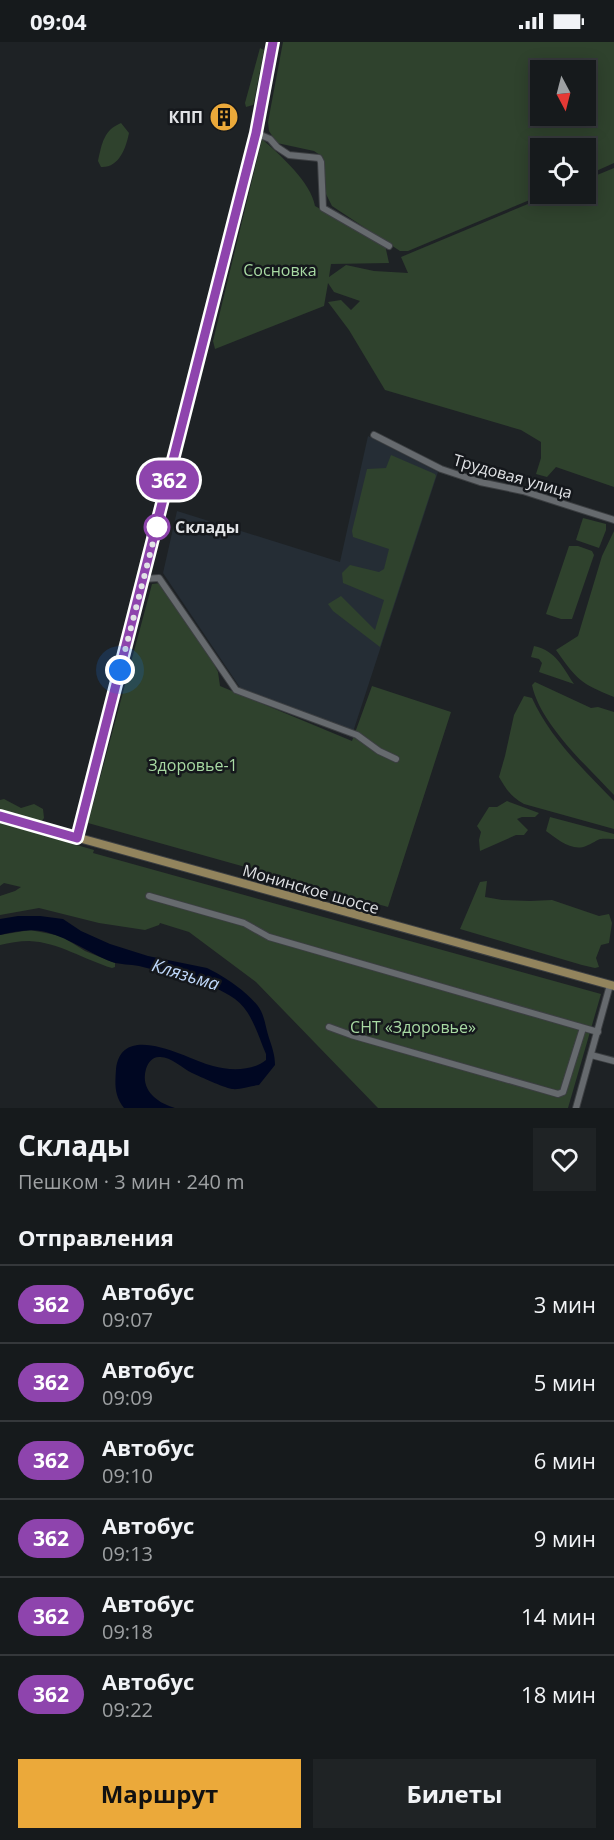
<!DOCTYPE html>
<html lang="ru">
<head>
<meta charset="utf-8">
<style>
	:root { --surface:#161a1c; --page:#1f2325; --text:#f1f3f6; --muted:#9ea1a3; --line:#35383b; --accent:#eba93a }
	body { margin:0; font-family:"Open Sans",sans-serif; background:var(--page); color:var(--text); height:100vh; display:flex; flex-direction:column; font-size:22px; white-space:nowrap }
	* { box-sizing:border-box; margin:0 }
	p { font-size:20px; color:var(--muted) }
	.icon { flex:none; width:33px; height:33px; fill:none; stroke:currentColor; stroke-width:2; stroke-linecap:round; stroke-linejoin:round }
	.map { position:relative; height:1066px; overflow:hidden }
	.drawer { display:flex; flex-direction:column; background:var(--surface); flex:1 }
	.drawer>* { flex:none }
	.badge { padding:0 12px; border-radius:20px; font-size:21px; line-height:39px }
	.needle { width:39px; rotate:173deg }
	.buttons { position:absolute; left:530px; top:18px; display:grid; gap:12px }
	.buttons a { display:grid; place-items:center; width:66px; height:66px; border-radius:0px; background:var(--surface); box-shadow:0 3px 15px #0003,0 0 0 2px var(--line); font-size:30px }
	.you { position:absolute; width:30px; height:30px; margin:-15px; border:4px solid #fff; border-radius:50%; background:#1a73e8; box-shadow:0 0 0 9px #1a73e833 }
	.map>.badge { position:absolute; translate:-50% -50%; box-shadow:0 0 0 3px #fff }
	h2 { padding:0 18px; font-size:22px; line-height:54px }
	.round { display:grid; place-items:center; flex:none; width:63px; height:63px; border-radius:0px; background:var(--page) }
	.headline { display:flex; align-items:center; justify-content:space-between; height:102px; padding:0 18px }
	h1 { font-size:28px; font-weight:700; line-height:45px }
	.primary-button { display:flex; gap:12px; margin-top:auto; padding:12px 18px }
	.primary-button a { flex:1; height:69px; border-radius:0px; background:var(--accent); color:#111; font-size:24px; font-weight:700; line-height:69px; text-align:center }
	.primary-button a+a { background:var(--page); color:var(--text) }
	ul { padding:0; list-style:none }
	li { display:flex; align-items:center; gap:18px; height:78px; padding:0 18px; border-top:2px solid var(--line) }
	li div { flex:1 }
	li b { display:block; font-size:22px }
	li em { font-style:normal }
	li .badge { min-width:66px; font-weight:700; text-align:center }
	.status { display:flex; justify-content:space-between; align-items:center; height:42px; padding:0 30px; background:var(--surface); direction:ltr }
	.status svg { height:16px; fill:currentColor }
	.map>svg:first-child { display:block }
	.built { fill:#252d35 }
	.green { fill:#2f422d; fill-rule:evenodd }
	.water { fill:#000722 }
	.lines { fill:none; stroke-linecap:round; stroke-linejoin:round }
	.minor-casing { stroke:#3c3f42; stroke-width:8 }
	.major-casing { stroke:#3c3f42; stroke-width:10 }
	.minor { stroke:#666a6e; stroke-width:6 }
	.major { stroke:#92845d; stroke-width:8 }
	.line-casing { stroke:#fff; stroke-width:14 }
	.line { stroke:#8e44ad; stroke-width:9 }
	.walk { stroke:#e1e3e6; stroke-width:6; stroke-dasharray:0 10.8 }
	.stop-dot { fill:#fff; stroke:#8e44ad; stroke-width:3 }
	.labels { text-anchor:middle; dominant-baseline:central; stroke-width:5; stroke-linejoin:round; paint-order:stroke }
	.poi-label { font-size:16px; font-weight:bold; fill:#e1e3e6; stroke:#15181c; text-anchor:end }
	.park-label { font-size:16px; fill:#a8daa3; stroke:#15181c }
	.street-label { font-size:16px; fill:#e1e3e6; stroke:#15181c }
	.stop-label { font-size:16px; font-weight:bold; fill:#e1e3e6; stroke:#15181c; text-anchor:start }
	.water-label { font-size:18px; font-style:italic; fill:#c0d9fc; stroke:#15181c }
</style>
</head>
<body>
<div class="status"><b>09:04</b><svg viewBox="0 0 49 12"><path d="M0 12V9h3v3zM5 12V6h3v6zM10 12V3h3v9zM15 12V0h3v12zM26 1h20v11H26zM47 4h2v5h-2z"/></svg></div>
<div class="map">
<svg width="614" height="1066" viewBox="0 0 614 1066">
	<rect width="100%" height="100%" fill="#1e2225"/>
	<polygon class="built" points="368,394 438,430 353,690 243,650 163,531 177,469 340,520"/>
	<g class="green">
		<path d="M 283,0 L 614,0 L 614,121 L 585,134 L 585,106 L 540,106 L 540,152 L 544,152 L 408,209 L 400,209 L 332,164 L 325,150 L 323,115 L 314,109 L 277,101 L 269,89 L 268,80 ZM 540,28 L 585,28 L 585,74 L 540,74 Z"/>
		<polygon points="260,6 264,8 254,60 253,63 246,65 245,61"/>
		<path d="M 121,81 L 129,91 C 126,106 119,126 101,125 L 98,119 C 102,101 104,88 121,81 Z"/>
		<path d="M 262,97 C 280,113 311,140 315,164 L 385,203 L 389,221 L 331,222 L 329,235 L 346,223 L 374,229 L 408,231 L 401,215 L 552,152 L 585,152 L 585,138 L 614,126 L 614,445 L 556,425 L 547,435 L 536,432 L 541,416 L 541,400 L 521,388 L 385,348 L 349,288 L 328,260 L 341,258 L 351,268 L 360,259 L 334,250 L 328,241 L 324,264 L 215,307 L 213,299 Z"/>
		<polygon points="391,413 435,432 436,434 380,605 333,569 328,562 341,554 375,588 384,558 343,541 342,531 350,523 379,530 384,527 389,507 353,495 352,489 367,427 386,426"/>
		<polygon points="583,476 606,482 606,488 599,506 576,498"/>
		<path d="M 614,489 L 614,655 C 580,641 577,638 556,608 L 578,594 L 602,514 Z"/>
		<polygon points="569,504 578,504 592,509 594,513 572,577 561,577 546,572"/>
		<polygon points="160,541 213,620 218,630 220,644 352,699 372,644 451,670 388,865 88,781 152,542"/>
		<path d="M 534,604 C 556,609 562,624 574,642 L 539,630 L 542,621 L 539,617 L 531,615 Z"/>
		<path d="M 535,640 L 591,666 L 598,665 L 614,670 L 614,753 C 587,724 540,682 532,643 Z"/>
		<path d="M 524,654 L 532,656 C 550,696 584,728 614,759 L 614,787 L 524,762 C 511,755 506,747 499,735 L 505,714 L 514,673 Z"/>
		<polygon points="4,757 21,766 34,762 43,767 44,776 41,780 0,767 0,758"/>
		<polygon points="507,759 539,771 535,775 522,775 517,777 528,788 524,793 516,793 480,809 479,798 481,790 477,784 489,765 497,765"/>
		<path d="M 550,775 L 614,792 L 614,797 C 595,796 602,797 586,804 C 572,810 557,797 546,789 Z"/>
		<polygon points="0,781 94,808 93,811 601,952 568,1066 378,1066 256,940 189,890 160,881 159,883 145,888 99,881 39,866 0,873 0,854 15,849 21,845 4,841 0,844"/>
		<polygon points="487,839 485,855 502,858 530,859 552,858 599,874 609,872 612,881 609,901 601,903 596,916 599,925 595,926 582,923 460,887 480,840"/>
		<path d="M 30,888 L 61,894 L 85,909 L 115,921 L 115,925 L 112,926 C 85,918 58,900 29,899 C 19,899 9,901 0,903 L 0,893 Z"/>
	</g>
	<path class="water" d="M 18,874 L 40,874 L 63,877 L 81,889 L 110,902 L 148,914 L 207,926 C 222,933 252,952 261,969 C 265,977 266,987 269,996 C 272,1005 275,1013 275,1023 L 259,1043 C 250,1044 240,1048 232,1047 C 222,1045 201,1035 192,1031 C 182,1026 170,1014 159,1015 C 152,1015 148,1021 146,1027 C 140,1048 157,1061 175,1066 L 124,1066 C 114,1053 115,1042 116,1027 C 122,978 187,1017 213,1024 C 230,1029 253,1029 266,1018 L 266,1012 C 258,994 252,969 235,957 C 208,938 170,932 139,924 C 130,922 121,923 112,920 C 88,911 67,894 41,889 C 28,887 13,890 0,893 L 0,877 Z"/>
	<g class="lines">
		<g class="minor-casing">
			<g id="minor">
				<polyline points="256,91 270,97 277,105 289,113 319,116 321,120 323,166 389,204"/>
				<polyline points="374,393 441,427 480,440 523,449 614,478"/>
				<polyline points="143,537 159,536 236,648 357,693 379,709 396,717"/>
				<polyline points="149,854 244,881 269,895 598,990"/>
				<polyline points="329,985 351,993 558,1052 563,1050 583,986"/>
				<polyline points="591,1013 614,1019"/>
				<polyline points="576,1066 610,943"/>
			</g>
		</g>
		<g class="major-casing">
			<g id="major">
				<polyline points="0,774 614,944"/>
				<polyline points="77,796 256,91 273,0"/>
			</g>
		</g>
		<use href="#minor" class="minor"/>
		<use href="#major" class="major"/>
	</g>
	<g class="lines">
		<g class="line-casing">
			<polyline id="line" points="0,774 77,796 256,91 273,0"/>
		</g>
		<use href="#line" class="line"/>
		<polyline class="walk" points="120,628 157,485"/>
	</g>
	<defs>
		<g id="building-disc" transform="scale(1.5)"><circle r="9.5" fill="#eba93a" stroke="#15181c"/><path d="M-4-6H4V6H1V3H-1V6H-4ZM-2.5-4.3h1.7v1.8h-1.7ZM.8-4.3h1.7v1.8H.8ZM-2.5-1h1.7V.8h-1.7ZM.8-1h1.7V.8H.8Z" fill="#111"/></g>
	</defs>
	<g fill-rule="evenodd">
		<use href="#building-disc" x="224" y="75"/>
	</g>
	<circle class="stop-dot" cx="157" cy="485" r="12"/>
	<g class="labels">
		<g class="poi-label">
			<text x="203" y="75">КПП</text>
		</g>
		<g class="park-label">
			<text x="280" y="228">Сосновка</text>
			<text x="193" y="723">Здоровье-1</text>
			<text x="413" y="985">СНТ «Здоровье»</text>
		</g>
		<g class="street-label">
			<text transform="translate(513 434) rotate(16)">Трудовая улица</text>
			<text transform="translate(311 847) rotate(16)">Монинское шоссе</text>
		</g>
		<g class="stop-label">
			<text x="175" y="485">Склады</text>
		</g>
		<g class="water-label">
			<text transform="translate(186 932) rotate(17)">Клязьма</text>
		</g>
	</g>
</svg>
<div class="buttons">
<a><svg class="needle" viewBox="-14 -14 28 28"><path d="M0-13l5 13h-10z" fill="#e53935"/><path d="M0 13l5-13h-10z" fill="#9ea1a3"/></svg></a>
<a><svg class="icon" aria-label="locate" viewBox="0 0 24 24"><circle cx="12" cy="12" r="6"/><path d="M12 2v4M12 18v4M2 12h4M18 12h4"/></svg></a>
</div>
<div class="you" style="left:120px;top:628px"></div>
<b class="badge" style="left:169px;top:438px;background:#8e44ad;color:#fff">362</b>
</div>
<section class="drawer">
<div class="headline"><div><h1>Склады</h1><p>Пешком · 3 мин · 240 m</p></div><a class="round"><svg class="icon" aria-label="heart" viewBox="0 0 24 24"><path d="M12 20l-8-8c-3-5 5-10 8-4 3-6 11-1 8 4z"/></svg></a></div>
<h2>Отправления</h2>
<ul>
<li><span class="badge" style="background:#8e44ad;color:#fff">362</span><div><b>Автобус</b><p>09:07</p></div><em>3 мин</em></li>
<li><span class="badge" style="background:#8e44ad;color:#fff">362</span><div><b>Автобус</b><p>09:09</p></div><em>5 мин</em></li>
<li><span class="badge" style="background:#8e44ad;color:#fff">362</span><div><b>Автобус</b><p>09:10</p></div><em>6 мин</em></li>
<li><span class="badge" style="background:#8e44ad;color:#fff">362</span><div><b>Автобус</b><p>09:13</p></div><em>9 мин</em></li>
<li><span class="badge" style="background:#8e44ad;color:#fff">362</span><div><b>Автобус</b><p>09:18</p></div><em>14 мин</em></li>
<li><span class="badge" style="background:#8e44ad;color:#fff">362</span><div><b>Автобус</b><p>09:22</p></div><em>18 мин</em></li>
</ul>
<div class="primary-button"><a>Маршрут</a><a>Билеты</a></div>
</section>
</body>
</html>
